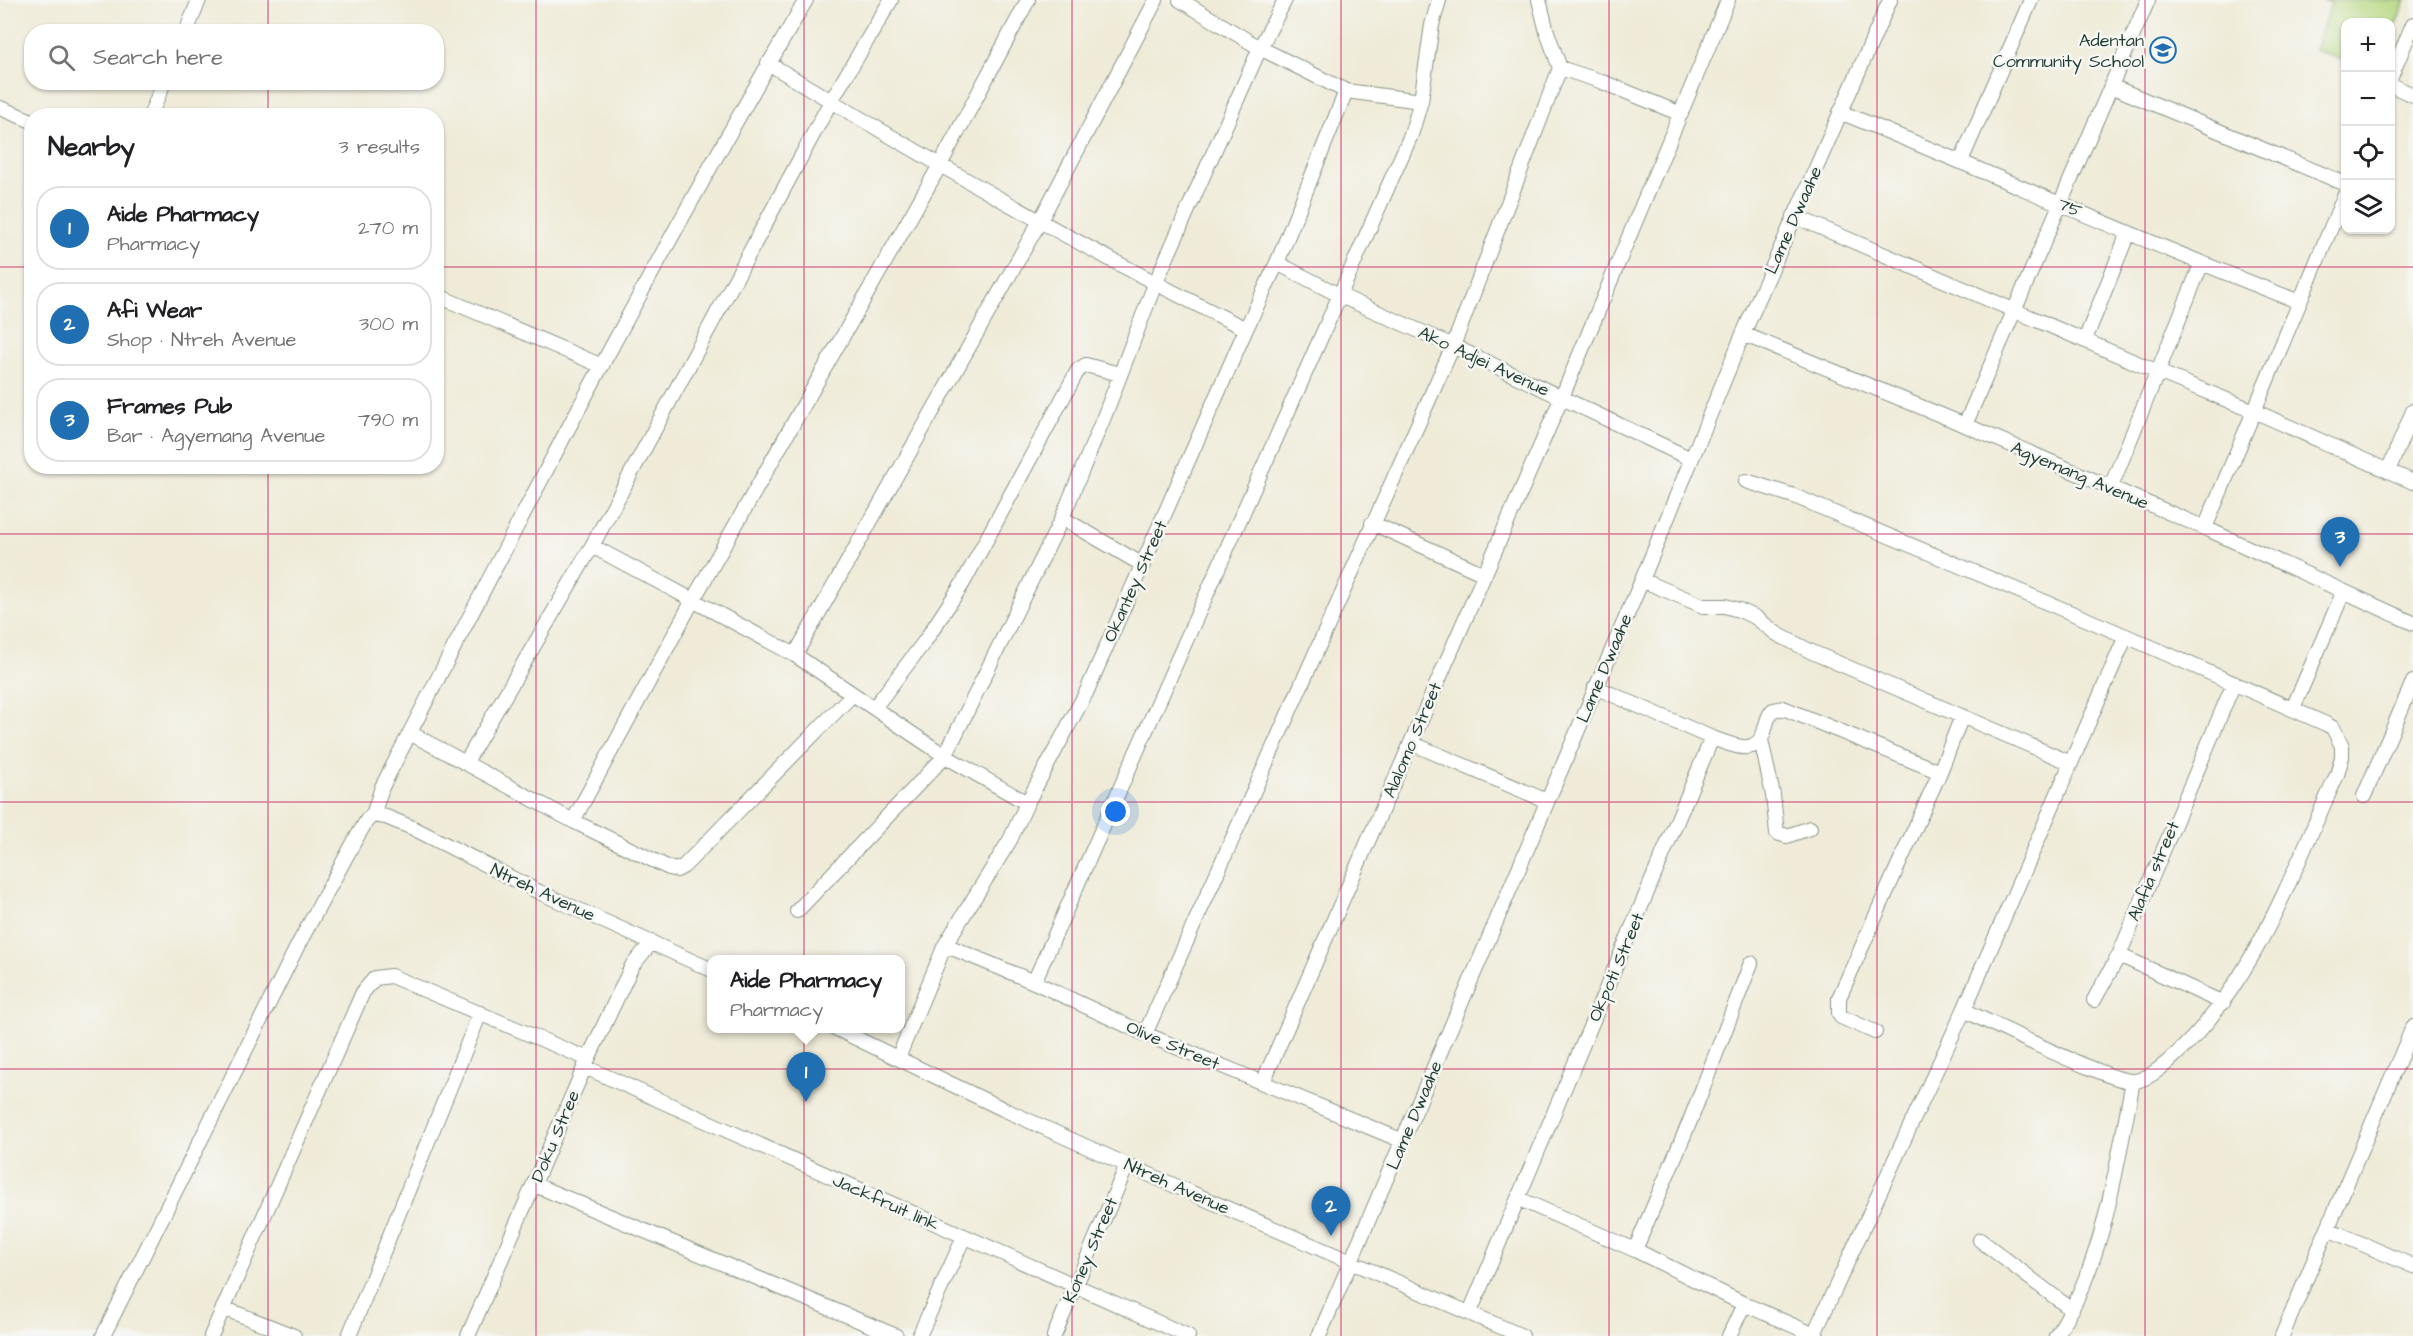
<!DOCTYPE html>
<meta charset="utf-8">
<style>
:root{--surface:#fff;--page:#f2f2f2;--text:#202124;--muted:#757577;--line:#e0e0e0;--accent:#1f6fb2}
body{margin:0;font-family:"Architects Daughter",sans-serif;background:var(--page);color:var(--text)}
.controls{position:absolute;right:18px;top:18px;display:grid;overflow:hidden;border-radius:12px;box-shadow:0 2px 4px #0004}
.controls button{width:54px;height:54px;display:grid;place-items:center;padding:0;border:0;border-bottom:2px solid var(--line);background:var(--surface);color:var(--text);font:30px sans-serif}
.you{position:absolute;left:1116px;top:812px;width:21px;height:21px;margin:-15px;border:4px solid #fff;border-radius:50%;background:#1a73e8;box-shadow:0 0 0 9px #1a73e833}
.badge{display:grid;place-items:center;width:39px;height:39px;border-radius:50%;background:var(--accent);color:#fff;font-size:20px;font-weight:700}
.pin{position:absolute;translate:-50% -50px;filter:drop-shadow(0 2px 3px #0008)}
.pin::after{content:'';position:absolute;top:32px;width:21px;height:18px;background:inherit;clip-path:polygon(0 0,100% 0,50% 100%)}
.popup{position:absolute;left:707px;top:955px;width:198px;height:78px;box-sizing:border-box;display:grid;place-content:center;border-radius:12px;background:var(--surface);filter:drop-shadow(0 2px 4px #0005);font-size:20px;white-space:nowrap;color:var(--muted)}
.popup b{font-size:22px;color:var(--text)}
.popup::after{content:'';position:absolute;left:50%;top:100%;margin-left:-12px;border:12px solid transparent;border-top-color:var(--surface)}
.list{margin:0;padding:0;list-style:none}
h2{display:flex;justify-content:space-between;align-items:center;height:78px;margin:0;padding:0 24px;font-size:26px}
h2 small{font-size:20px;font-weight:400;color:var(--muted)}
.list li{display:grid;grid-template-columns:39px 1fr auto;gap:18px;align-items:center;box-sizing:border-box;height:84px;margin:0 12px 12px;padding:0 12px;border:2px solid var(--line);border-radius:24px}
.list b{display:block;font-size:22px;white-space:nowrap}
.list p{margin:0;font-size:20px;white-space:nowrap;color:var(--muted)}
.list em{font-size:20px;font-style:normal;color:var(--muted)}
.icon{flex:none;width:33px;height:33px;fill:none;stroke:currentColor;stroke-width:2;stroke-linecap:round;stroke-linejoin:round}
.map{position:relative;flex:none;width:2413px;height:1336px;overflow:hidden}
.search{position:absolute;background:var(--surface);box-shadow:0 2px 4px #0004;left:24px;top:24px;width:420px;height:66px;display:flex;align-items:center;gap:15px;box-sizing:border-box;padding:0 21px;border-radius:24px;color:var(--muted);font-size:22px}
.panel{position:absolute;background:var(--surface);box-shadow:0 2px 4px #0004;left:24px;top:108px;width:420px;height:366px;border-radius:24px}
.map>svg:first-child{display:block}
.green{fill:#b6d77f;stroke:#6a8a5a;stroke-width:1.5}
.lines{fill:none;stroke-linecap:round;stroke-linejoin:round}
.minor-casing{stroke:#879486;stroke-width:16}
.minor{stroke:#fff;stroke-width:14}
.grid{fill:none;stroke:#c2185b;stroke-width:1.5;stroke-opacity:0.55}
.labels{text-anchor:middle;stroke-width:5;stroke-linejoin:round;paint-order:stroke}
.poi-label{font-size:18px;fill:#1f3d34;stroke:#f6f6f2;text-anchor:end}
.street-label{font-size:18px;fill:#1f3d34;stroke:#f6f6f2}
</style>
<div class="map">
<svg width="2413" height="1336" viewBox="0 0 2413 1336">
<rect width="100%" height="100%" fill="#f6f6f2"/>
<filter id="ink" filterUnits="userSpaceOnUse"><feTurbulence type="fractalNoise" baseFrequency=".0167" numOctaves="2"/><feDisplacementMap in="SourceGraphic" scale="12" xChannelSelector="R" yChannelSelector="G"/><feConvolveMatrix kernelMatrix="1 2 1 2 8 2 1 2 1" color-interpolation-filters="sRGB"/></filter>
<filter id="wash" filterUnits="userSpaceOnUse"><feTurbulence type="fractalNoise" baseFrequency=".008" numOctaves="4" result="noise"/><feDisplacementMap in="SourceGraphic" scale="24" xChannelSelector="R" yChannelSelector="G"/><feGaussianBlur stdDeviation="1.35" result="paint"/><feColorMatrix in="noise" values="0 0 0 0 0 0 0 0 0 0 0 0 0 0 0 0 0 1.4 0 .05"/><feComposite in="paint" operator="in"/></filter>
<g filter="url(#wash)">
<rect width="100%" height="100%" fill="#efebd8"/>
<!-- green -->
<path class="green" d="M2323 0H2406L2391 36 2390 22H2346L2345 61 2315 50 2331 3Z"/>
</g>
<g filter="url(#ink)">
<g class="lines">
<!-- minor casing -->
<g class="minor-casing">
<path id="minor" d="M1180 0 1260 48 1346 91 1421 101
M1539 0 1547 32 1560 68 1600 81 1681 114
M186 32 199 0
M768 63C924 158 1082 248 1246 329
M2390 79 2413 24
M2390 85 2413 95
M2111 86 2346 184
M0 108 32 121
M1840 112C1994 174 2145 243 2300 302
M150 116 164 82
M1961 161 2031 0
M1794 216 2158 372 2254 411 2413 482
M1277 263 1341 296 1453 346 1691 459
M436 295 602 366
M1743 334 1965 425 2205 528 2413 623
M2085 340 2128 233
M1965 425 2148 0
M2388 471 2413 411
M1746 481 1794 496 2126 636 2326 724 2333 728 2342 746V757L2337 775C2291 874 2254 986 2171 1059 2161 1068 2145 1082 2131 1081 2117 1080 2102 1072 2088 1067 2046 1050 2005 1030 1964 1010
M2110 489 2201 265
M1062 518 1143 565
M1372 523 1484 574
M2205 528 2346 192
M592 546 795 655 945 756 1027 803
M1642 580 1703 606H1725L1739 610 1755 617 1777 634 1812 652 2071 763
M795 655 1040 221 1156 0
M874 708 925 641 963 583 1078 370 1086 365 1119 374
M2293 708 2343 593
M410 733 573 821 669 868 677 870 684 866 852 695
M1712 738C1731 744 1755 758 1764 732 1767 723 1767 716 1773 710L1783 708 1940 772
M1761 740 1773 795 1777 833 1787 836 1810 828
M1411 743 1547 801
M466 762 592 546 831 101 891 0
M2364 796 2413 682
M373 815 386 817 413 828 539 892 712 970
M573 821 693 600 940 165 1028 0
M797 911 945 756 1062 518 1104 417 1155 284 1260 48 1285 0
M945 945 1034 982 1145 1034 1403 1141
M1034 982 1411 135 1421 101 1432 25 1439 0
M2094 1000 2119 955
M2223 1003 2119 955 2234 683
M835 1028 1003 1109 1127 1165 1522 1336
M1875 1032 1841 1017 1839 1013V998L1940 772 1962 716
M1145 1034 1453 346 1560 68
M898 1058 945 945 1010 840 1027 803 1086 693 1246 329 1277 263 1346 91
M585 1067 1188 1336
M1263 1082 1562 397 1728 0
M535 1185 896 1336
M1519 1199 1635 1250 1744 1304 1817 1336
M2328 1229 2413 1266
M1980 1240 2072 1310
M1635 1250 1690 1121 1751 963
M223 1308 294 1336
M1470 1312 1712 738 1595 687
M1814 1334 1964 1010 2126 636
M103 1336 298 945 354 842 367 820 373 815 382 787C518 522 655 257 806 0
M211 1336 363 992 375 978 391 976 588 1059
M349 1336 480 1013
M468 1336 588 1059 632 966 652 942
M919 1336 964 1237
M1054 1336 1127 1165
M1319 1336 1642 580 1743 334 1890 0
M1729 1336 1744 1304
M2056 1336C2105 1262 2116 1167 2133 1081
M2282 1336 2413 1027"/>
</g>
<!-- minor -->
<use href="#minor" class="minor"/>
</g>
</g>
<!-- grid -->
<path class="grid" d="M268 0V32M536 0V1336M804 0V1336M1072 0V1336M1341 0V1336M1609 0V1336M1877 0V1336M2145 0V1336M268 82V116M0 267H32M436 267H2413M268 466V1336M0 534H2413M0 802H2413M0 1069H2413"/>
<!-- icons -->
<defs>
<g id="school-ring" transform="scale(1.35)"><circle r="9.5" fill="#f6f6f2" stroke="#1f6fb2" stroke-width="1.5"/><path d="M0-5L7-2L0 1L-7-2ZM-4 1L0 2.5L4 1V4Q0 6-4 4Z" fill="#1f6fb2"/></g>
</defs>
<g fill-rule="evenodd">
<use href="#school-ring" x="2163" y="50"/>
</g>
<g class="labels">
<!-- poi labels -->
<g class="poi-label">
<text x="2144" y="46">Adentan<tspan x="2144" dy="21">Community School</tspan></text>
</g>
<!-- street labels -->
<g class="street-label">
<text transform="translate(2070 207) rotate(24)" y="6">75</text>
<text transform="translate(1793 220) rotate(-66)" y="6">Lame Dwaahe</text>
<text transform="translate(1484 361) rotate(25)" y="6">Ako Adjei Avenue</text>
<text transform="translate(2080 475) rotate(23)" y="6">Agyemang Avenue</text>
<text transform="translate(1135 581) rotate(-66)" y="6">Okantey Street</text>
<text transform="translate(1604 668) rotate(-67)" y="6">Lame Dwaahe</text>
<text transform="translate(1412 740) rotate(-67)" y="6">Alalomo Street</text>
<text transform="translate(2153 871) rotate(-67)" y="6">Alafia street</text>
<text transform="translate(543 892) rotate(25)" y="6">Ntreh Avenue</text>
<text transform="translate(1616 967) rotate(-67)" y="6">Okpoti Street</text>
<text transform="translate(1173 1045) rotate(23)" y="6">Olive Street</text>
<text transform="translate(1414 1115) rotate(-67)" y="6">Lame Dwaahe</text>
<text transform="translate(555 1136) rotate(-67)" y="6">Doku Stree</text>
<text transform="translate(1177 1186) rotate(24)" y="6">Ntreh Avenue</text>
<text transform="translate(886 1202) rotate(24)" y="6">Jackfruit link</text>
<text transform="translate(1090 1250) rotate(-67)" y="6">Koney Street</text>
</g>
</g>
</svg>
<div class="controls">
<button>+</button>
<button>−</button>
<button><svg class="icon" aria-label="locate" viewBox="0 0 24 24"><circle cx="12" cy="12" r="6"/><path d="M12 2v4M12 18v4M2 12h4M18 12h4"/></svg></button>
<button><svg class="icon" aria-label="layers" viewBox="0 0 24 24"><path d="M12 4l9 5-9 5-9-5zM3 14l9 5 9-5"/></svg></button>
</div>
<div class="you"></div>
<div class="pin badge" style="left:806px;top:1102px">1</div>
<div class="popup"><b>Aide Pharmacy</b>Pharmacy</div>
<div class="pin badge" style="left:1331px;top:1236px">2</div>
<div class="pin badge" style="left:2340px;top:567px">3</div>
<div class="search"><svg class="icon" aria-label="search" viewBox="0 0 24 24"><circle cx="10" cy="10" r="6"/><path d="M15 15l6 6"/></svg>Search here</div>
<section class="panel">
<h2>Nearby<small>3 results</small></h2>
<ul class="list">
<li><span class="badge">1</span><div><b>Aide Pharmacy</b><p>Pharmacy</p></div><em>270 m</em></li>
<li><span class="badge">2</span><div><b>Afi Wear</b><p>Shop · Ntreh Avenue</p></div><em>300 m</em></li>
<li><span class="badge">3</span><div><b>Frames Pub</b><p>Bar · Agyemang Avenue</p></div><em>790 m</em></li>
</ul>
</section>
</div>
